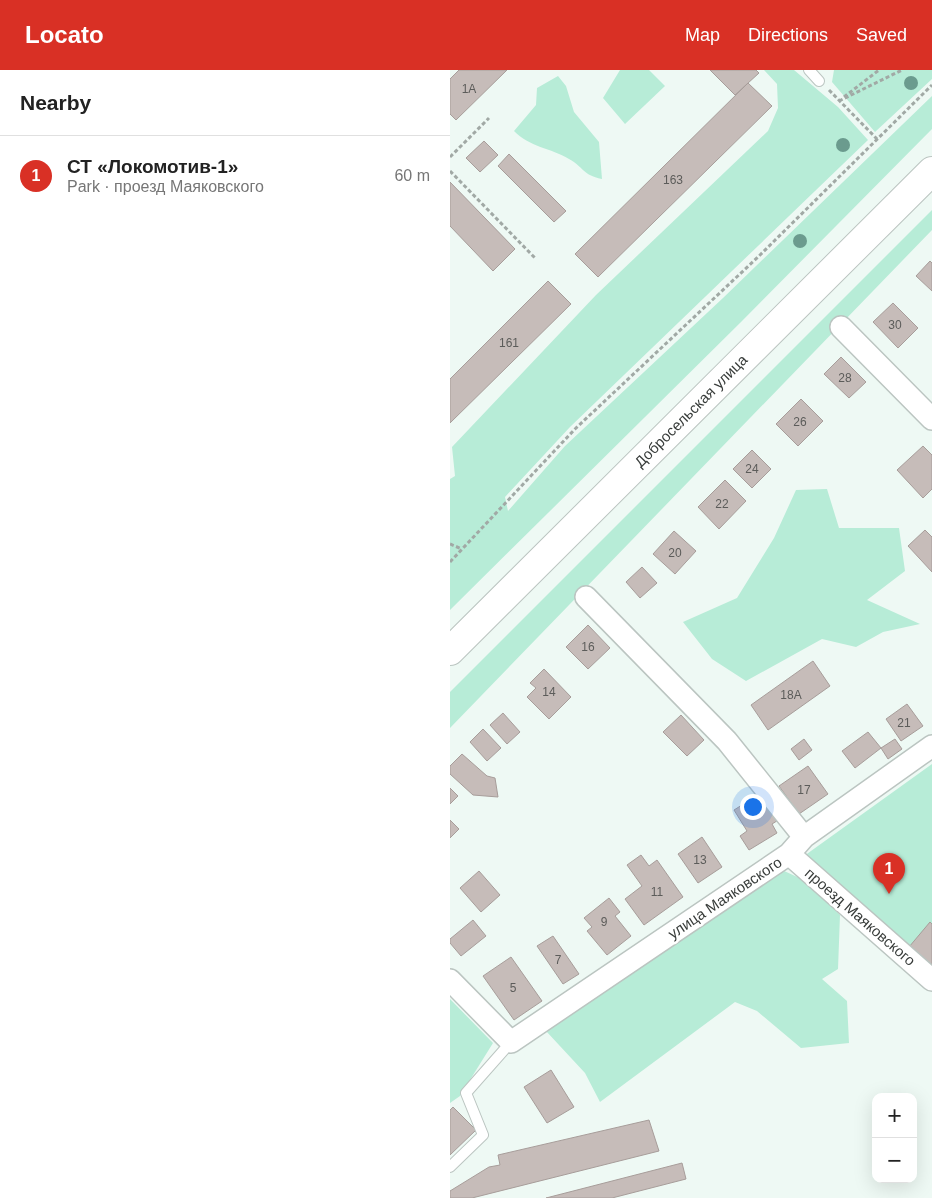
<!DOCTYPE html>
<meta charset="utf-8">
<style>
:root{--surface:#fff;--page:#f6f6f6;--text:#222;--muted:#767676;--line:#e0e0e0;--accent:#d93025}
body{margin:0;font-family:Arial,sans-serif;background:var(--page);color:var(--text)}
.controls{position:absolute;right:15px;bottom:15px;display:grid;overflow:hidden;border-radius:10px;box-shadow:0 5px 20px #0002}
.controls button{width:45px;height:45px;display:grid;place-items:center;padding:0;border:0;border-bottom:1px solid var(--line);background:var(--surface);color:var(--text);font:25px sans-serif}
.you{position:absolute;left:302px;top:736px;width:18px;height:18px;margin:-12px;border:4px solid #fff;border-radius:50%;background:#1a73e8;box-shadow:0 0 0 8px #1a73e833}
.badge{display:grid;place-items:center;width:32px;height:32px;border-radius:50%;background:var(--accent);color:#fff;font-size:16px;font-weight:700}
.pin{position:absolute;translate:-50% -41px;filter:drop-shadow(0 1px 2px #0008)}
.pin::after{content:'';position:absolute;top:26px;width:18px;height:15px;background:inherit;clip-path:polygon(0 0,100% 0,50% 100%)}
.list{margin:0;padding:0;list-style:none}
h2{display:flex;justify-content:space-between;align-items:center;height:65px;margin:0;padding:0 20px;font-size:21px}
h2 small{font-size:16px;font-weight:400;color:var(--muted)}
.list li{display:grid;grid-template-columns:32px 1fr auto;gap:15px;align-items:center;box-sizing:border-box;height:80px;padding:0 20px;border-top:1px solid var(--line)}
.list b{display:block;font-size:19px;white-space:nowrap}
.list p{margin:0;font-size:16px;white-space:nowrap;color:var(--muted)}
.list em{font-size:16px;font-style:normal;color:var(--muted)}
.map{position:relative;flex:none;width:482px;height:1128px;overflow:hidden}
header{display:flex;align-items:center;gap:30px;box-sizing:border-box;height:70px;padding:0 25px;background:var(--accent);color:#fff}
header strong{font-size:24px}
nav{display:flex;gap:28px;margin-inline-start:auto;font-size:18px}
main{display:flex}
aside{flex:1;background:var(--surface)}
.map>svg:first-child{display:block}
.green{fill:#b7ecd7}
.building{fill:#c6bcb9;stroke:#a79d9a}
.lines{fill:none;stroke-linecap:round;stroke-linejoin:round}
.service-casing{stroke:#bbc5c1;stroke-width:12}
.minor-casing{stroke:#bbc5c1;stroke-width:24}
.primary-casing{stroke:#bbc5c1;stroke-width:30}
.path{stroke:#a1a9a5;stroke-width:3;stroke-dasharray:4 2.5;stroke-linecap:butt}
.service{stroke:#fff;stroke-width:10}
.minor{stroke:#fff;stroke-width:21}
.primary{stroke:#fff;stroke-width:28}
.tree{fill:#6b9b8e}
.labels{text-anchor:middle;stroke-width:5;stroke-linejoin:round;paint-order:stroke}
.number-label{font-size:12px;fill:#5c5c5a}
.street-label{font-size:15px;fill:#383c3a;stroke:#fff}
</style>
<header>
<strong>Locato</strong>
<nav><a>Map</a><a>Directions</a><a>Saved</a></nav>
</header>
<main>
<aside>
<h2>Nearby<small></small></h2>
<ul class="list">
<li><span class="badge">1</span><div><b>СТ «Локомотив-1»</b><p>Park · проезд Маяковского</p></div><em>60 m</em></li>
</ul>
</aside>
<div class="map">
<svg width="482" height="1128" viewBox="0 0 482 1128">
<rect width="100%" height="100%" fill="#eef9f4"/>
<!-- green -->
<path class="green" d="M170 0H199L215 16 175 54 153 28Z
M314 0H344L388 37 418 70 120 357 55 427 58 441 115 376 273 228 482 26V59L291 252 0 540V409L5 406 2 377 146 225 318 61 328 38 327 14Z
M384 0H482V9L425 62 382 12Z
M108 6 116 16 124 42 149 72 152 109C132 105 134 97 119 89 101 78 79 77 64 61L86 35 87 18Z
M482 140V160L0 658V622Z
M377 419 389 458H449L455 501 417 530 470 554 433 562 406 577 372 569 296 611 262 589 233 552 287 528 324 468 346 420Z
M482 694V900L354 786Z
M332 800 356 811 390 845 388 899 372 909 397 931 399 973 351 978 307 941 285 932 150 1032 135 1003 96 961Z
M0 929 43 973 10 1026 0 1033Z"/>
<!-- building -->
<path class="building" d="M9 0H57L6 50 0 44V9Z
M260 0H306L309 3 285 25Z
M298 13 322 36 148 207 125 184Z
M34 71 48 85 30 102 16 88Z
M59 84 116 141 104 152 48 96Z
M0 112 65 179 43 201 0 156Z
M480 191 482 193V221L466 206Z
M98 211 121 234 0 353V309Z
M443 233 468 258 448 278 423 252Z
M391 287 416 312 399 328 374 304Z
M351 329 373 351 348 376 326 354Z
M473 376 482 385V419L473 428 447 400Z
M302 380 321 399 302 418 283 399Z
M275 410 296 431 269 459 248 437Z
M475 460 482 467V502L458 476Z
M224 461 246 481 225 504 203 484Z
M192 497 207 513 190 528 176 512Z
M138 555 160 578 138 599 116 577Z
M363 591 380 616 318 660 301 635Z
M94 599 121 627 99 649 77 627 86 618 80 613Z
M457 634 473 656 451 671 436 649Z
M53 643 70 662 57 674 40 655Z
M231 645 254 670 237 686 213 662Z
M33 659 51 678 37 691 20 672Z
M418 662 431 678 405 698 392 681Z
M354 669 362 680 349 690 341 679Z
M445 669 452 679 438 689 431 678Z
M12 684 37 706 45 708 48 727 23 725 0 704V696Z
M358 696 378 724 349 744 329 716Z
M0 718 8 726 0 734Z
M308 725 314 735 319 732 330 749 322 754 327 763 299 780 290 766 297 761 284 740Z
M0 750 9 759 0 768Z
M252 767 272 797 248 813 228 784Z
M191 785 199 796 207 790 233 827 194 855 175 829 192 816 177 795Z
M29 801 50 825 31 842 10 818Z
M159 828 170 842 165 846 181 866 157 885 137 861 142 857 134 848Z
M23 850 36 866 11 886 0 873V869Z
M480 852 482 854V895L459 877Z
M103 866 129 904 113 914 87 876Z
M61 887 92 931 64 950 33 906Z
M101 1000 124 1037 97 1053 74 1017Z
M3 1037 26 1060 0 1085V1040Z
M199 1050 209 1081 22 1128H0V1121L39 1097 50 1095 48 1085Z
M232 1093 236 1109 162 1128H96Z"/>
<g class="lines">
<!-- service casing -->
<g class="service-casing">
<path id="service" d="M359 0 369 11
M0 1097 33 1065 16 1023 61 972"/>
</g>
<!-- minor casing -->
<g class="minor-casing">
<path id="minor" d="M391 257 482 349
M136 527 277 671 354 767
M339 784 482 910
M0 910 61 972 339 784 354 767 482 676"/>
</g>
<!-- primary casing -->
<g class="primary-casing">
<path id="primary" d="M0 581 482 101"/>
</g>
<!-- path -->
<path class="path" d="M379 20 427 69
M394 27 429 0
M389 31 452 0
M0 87 39 48
M0 101 86 189
M0 474 12 479
M0 492 125 359 308 187 482 15"/>
<!-- service -->
<use href="#service" class="service"/>
<!-- minor -->
<use href="#minor" class="minor"/>
<!-- primary -->
<use href="#primary" class="primary"/>
</g>
<!-- trees -->
<g class="tree">
<circle cx="461" cy="13" r="7"/>
<circle cx="393" cy="75" r="7"/>
<circle cx="350" cy="171" r="7"/>
</g>
<g class="labels">
<!-- number labels -->
<g class="number-label">
<text x="19" y="23">1А</text>
<text x="223" y="114">163</text>
<text x="445" y="259">30</text>
<text x="59" y="277">161</text>
<text x="395" y="312">28</text>
<text x="350" y="356">26</text>
<text x="302" y="403">24</text>
<text x="272" y="438">22</text>
<text x="225" y="487">20</text>
<text x="138" y="581">16</text>
<text x="99" y="626">14</text>
<text x="341" y="629">18А</text>
<text x="454" y="657">21</text>
<text x="354" y="724">17</text>
<text x="250" y="794">13</text>
<text x="207" y="826">11</text>
<text x="154" y="856">9</text>
<text x="108" y="894">7</text>
<text x="63" y="922">5</text>
</g>
<!-- street labels -->
<g class="street-label">
<text transform="translate(241 341) rotate(-45)" y="5">Добросельская улица</text>
<text transform="translate(275 828) rotate(-34)" y="5">улица Маяковского</text>
<text transform="translate(410 847) rotate(41)" y="5">проезд Маяковского</text>
</g>
</g>
</svg>
<div class="controls">
<button>+</button>
<button>−</button>
</div>
<div class="you"></div>
<div class="pin badge" style="left:439px;top:824px">1</div>
</div>
</main>
